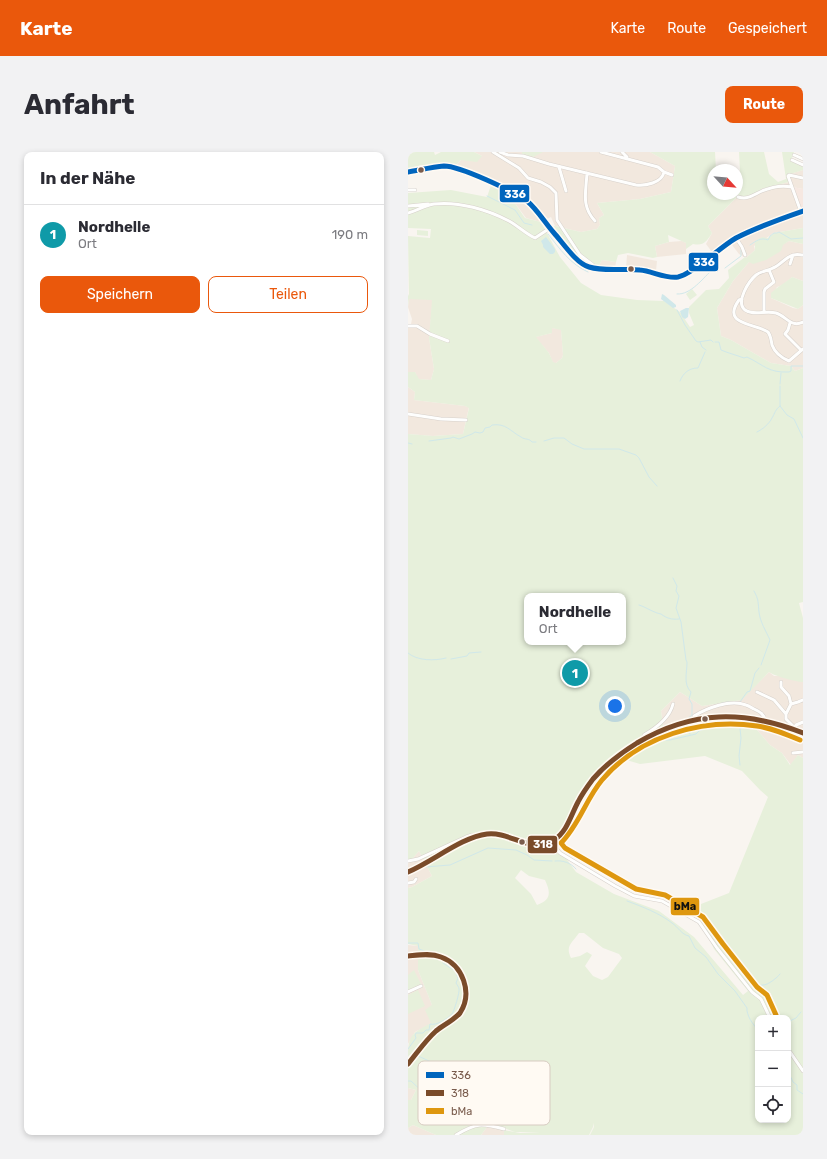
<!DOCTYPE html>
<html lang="de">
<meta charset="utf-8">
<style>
:root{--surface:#fff;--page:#f2f2f3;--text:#2b2b33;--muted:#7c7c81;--line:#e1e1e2;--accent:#ea580c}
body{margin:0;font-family:Rubik,sans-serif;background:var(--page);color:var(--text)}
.controls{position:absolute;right:12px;bottom:12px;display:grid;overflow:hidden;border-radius:8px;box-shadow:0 2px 6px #0003}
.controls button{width:36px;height:36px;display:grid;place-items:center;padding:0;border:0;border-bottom:1px solid var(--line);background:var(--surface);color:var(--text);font:20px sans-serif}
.compass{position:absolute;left:299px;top:12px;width:36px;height:36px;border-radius:50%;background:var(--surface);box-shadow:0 2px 6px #0003;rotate:116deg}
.you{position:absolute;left:207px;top:554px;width:14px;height:14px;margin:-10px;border:3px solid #fff;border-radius:50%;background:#1a73e8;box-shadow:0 0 0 6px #1a73e833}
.badge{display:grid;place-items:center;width:26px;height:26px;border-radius:50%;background:var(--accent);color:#fff;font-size:13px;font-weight:700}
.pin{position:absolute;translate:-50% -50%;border:2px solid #fff;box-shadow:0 1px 4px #0006}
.popup{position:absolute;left:116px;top:441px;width:102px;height:52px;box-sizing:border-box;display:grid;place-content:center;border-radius:8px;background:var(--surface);filter:drop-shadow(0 1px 3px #0005);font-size:13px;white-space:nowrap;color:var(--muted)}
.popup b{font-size:15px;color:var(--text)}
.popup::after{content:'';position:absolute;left:50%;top:100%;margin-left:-8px;border:8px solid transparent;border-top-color:var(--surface)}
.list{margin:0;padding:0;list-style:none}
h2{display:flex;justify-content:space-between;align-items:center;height:52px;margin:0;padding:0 16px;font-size:17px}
h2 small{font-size:13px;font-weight:400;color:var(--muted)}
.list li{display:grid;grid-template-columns:26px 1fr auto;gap:12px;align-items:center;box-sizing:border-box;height:60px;padding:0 16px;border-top:1px solid var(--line)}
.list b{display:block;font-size:15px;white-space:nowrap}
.list p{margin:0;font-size:13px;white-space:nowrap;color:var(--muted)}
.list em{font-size:13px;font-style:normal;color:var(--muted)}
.actions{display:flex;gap:8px;padding:12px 16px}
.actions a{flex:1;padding:9px 0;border:1px solid var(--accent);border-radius:8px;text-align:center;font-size:14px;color:var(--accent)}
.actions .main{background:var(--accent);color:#fff}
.icon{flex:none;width:22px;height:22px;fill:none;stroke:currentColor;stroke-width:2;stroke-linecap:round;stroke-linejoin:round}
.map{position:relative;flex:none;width:395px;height:983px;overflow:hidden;border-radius:8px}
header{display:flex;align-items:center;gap:24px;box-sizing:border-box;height:56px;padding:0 20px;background:var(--accent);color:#fff}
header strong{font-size:19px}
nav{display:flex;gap:22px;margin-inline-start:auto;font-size:14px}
.intro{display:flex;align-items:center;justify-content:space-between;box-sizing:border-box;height:96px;padding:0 24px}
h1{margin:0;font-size:28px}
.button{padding:10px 18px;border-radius:8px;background:var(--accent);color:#fff;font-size:14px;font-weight:700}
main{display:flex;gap:24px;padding:0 24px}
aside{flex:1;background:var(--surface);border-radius:8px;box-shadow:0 2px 6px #0003}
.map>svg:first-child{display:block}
.residential{fill:#f2e8de}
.commercial{fill:#f6e8e1}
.green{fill:#e7f0db;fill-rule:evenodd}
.water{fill:#d0e8ea}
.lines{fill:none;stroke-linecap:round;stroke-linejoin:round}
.stream{stroke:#d0e8ea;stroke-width:1}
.minor-casing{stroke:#d7d1cb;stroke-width:4}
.major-casing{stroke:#dad1cc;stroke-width:5}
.minor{stroke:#fefefd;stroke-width:3}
.major{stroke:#f3eee8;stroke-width:4}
.bus-1-casing{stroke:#fffaf3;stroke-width:8}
.bus-2-casing{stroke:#fffaf3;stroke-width:8}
.bus-3-casing{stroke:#fffaf3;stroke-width:8}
.bus-1{stroke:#0065bd;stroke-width:5}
.bus-2{stroke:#7a4b2a;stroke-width:5}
.bus-3{stroke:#de970f;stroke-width:5}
.bus-dot{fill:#7a5c4d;stroke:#fffaf3;stroke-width:1.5}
.key{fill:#fffaf3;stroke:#d7cbc1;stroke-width:1}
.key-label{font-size:11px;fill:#7a5c4d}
.line-badge{stroke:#fffaf3;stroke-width:1.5}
.badge-label{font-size:11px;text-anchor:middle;font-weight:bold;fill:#fff}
.pale-badge-label{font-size:11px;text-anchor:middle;font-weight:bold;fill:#111}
</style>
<header>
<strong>Karte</strong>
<nav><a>Karte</a><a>Route</a><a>Gespeichert</a></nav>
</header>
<div class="intro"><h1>Anfahrt</h1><a class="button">Route</a></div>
<main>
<aside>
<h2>In der Nähe<small></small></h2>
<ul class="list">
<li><span class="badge" style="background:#0f9aa8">1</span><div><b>Nordhelle</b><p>Ort</p></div><em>190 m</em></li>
</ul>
<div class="actions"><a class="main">Speichern</a><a>Teilen</a></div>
</aside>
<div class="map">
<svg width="395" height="983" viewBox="0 0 395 983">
<rect width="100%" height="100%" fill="#f9f5f0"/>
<!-- residential -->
<path class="residential" d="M66 0H242L267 14 263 40 232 47 189 51 196 63 191 66 192 73 189 77 173 80 147 74 143 65 133 70 118 66 106 50 109 42 81 28 52 15 47 14 53 8 74 4Z
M395 18V37L384 35 395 58V76L366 81 346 94 347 98 338 106 331 102 321 89 304 100 298 92 304 81 300 74 330 44 348 41 353 37 381 30 378 23Z
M274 89 278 91V102L249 105 247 94 261 90Z
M381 89 395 92V129L384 125 375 133 369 135 363 146 385 156 390 157 395 153V216L387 219 383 214 363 211 323 188 313 184 309 156 325 129 341 110Z
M219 103 249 109 248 119 231 115 218 116Z
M194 108 208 110 207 116 190 115Z
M1 147H25L21 186 26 217 23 228 10 227 7 220H0V175L3 172 4 167 0 155Z
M144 176 153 177 155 203 154 206 148 211H145L141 201 127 185 144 181Z
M0 235 7 240 6 248 57 254 61 255 55 282 25 284 0 282Z
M361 520 366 524H374L395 530V606L390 603 383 613 374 601 362 593 350 579 336 567 287 576 257 586 253 559 272 540 294 554 333 548Z
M11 699 24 724 4 735 0 736V708L4 707Z
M0 793 10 794V818L24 853V871L7 880 0 892Z
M0 936 8 938 3 948H0Z
M5 973 28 983H0V976Z
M79 974 96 978V983H73L79 975Z"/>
<!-- commercial -->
<path class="commercial" d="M384 35 395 37V58L392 59Z"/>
<!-- green -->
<path class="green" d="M0 0H26L27 3 33 0H66L74 4 69 10 53 8 47 14C32 13 14 11 0 17Z
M114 0H140H135L125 5 114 3Z
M242 0H307L308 18H305V42H329V38L333 39 331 0H356L361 22 370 30 378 27 374 0H386L383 9 395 14V18L379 23 381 30 353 37 348 41 339 44H330L300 74 304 81C298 90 296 94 285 92L278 97V91L260 83 261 90 247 94 249 105 245 106 220 101 210 103 208 110 194 108 190 115 187 116 171 109 142 76 147 74 173 80 189 77 192 73 191 66 196 63 189 51 232 47 263 40 267 14Z
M84 30 110 42 106 50 117 66 133 70 152 105 173 131 193 143 229 148 256 149 272 160 282 175 286 173 281 161V155L298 138 311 137 321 126 320 118 337 105 338 106 347 98V89L354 85 360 86 366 81 395 76V92L381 89 375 93 373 99 358 108 345 112 341 110 325 129 309 156 313 184 323 188 363 211 383 214 387 219 395 216V450L391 451 395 466V530C389 530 366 524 361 520L334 548 294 554 272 540 253 559 257 586 287 576 297 568 336 567 350 579 362 593 374 601 382 613 390 603 395 606V983H182L186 975V971L185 975 181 983H96V978L112 981 132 980H107L96 976 79 973 81 967 79 962V975L73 983H28L5 973 0 976V948H3L8 938 0 936V914L8 904 4 901 0 905C0 883 4 881 23 871L17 858 24 853 10 818V794L0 792V736L4 735 24 724 11 699 4 707 0 708V282L25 284 55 282 61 256 57 254 6 248 7 240 0 235V220H7L11 227 23 228 26 217 21 186 24 148 1 147 0 153V142L1 144 0 84 22 86 23 77 0 76V41L43 38 79 45ZM144 176 153 178 155 203 154 206 148 211 145 210 141 201 128 185 144 181ZM119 444H215V490H119ZM297 604 334 619 352 638 360 645 321 741 293 752 291 766 306 797 340 839 335 843 286 785 251 759 206 742 168 720 147 691 177 643 215 607 232 612ZM113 718 121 724 137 728C143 741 143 748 129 753L123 742 107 726ZM171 781H176L195 796 211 802 214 806 200 825 194 828 185 824 177 814 184 803 179 800 172 804 163 806C157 794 164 791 171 781ZM350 866H380V968H350Z
M9 78 20 79V84L9 83Z
M384 125 395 129V153L390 157 363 146V141C369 135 377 131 384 125Z
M284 137 289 143 282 148 278 142Z
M6 818 13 832 0 839V823Z
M10 838 17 854 0 862V843Z"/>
<!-- water -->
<path class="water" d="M138 85 147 97V100L145 102H142L135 95V93L133 89Z
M254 142 256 143 268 153V155L265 156 253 147Z
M278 156H281L280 165 277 167 274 165 272 159Z"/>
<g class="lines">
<!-- stream -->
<path class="stream" d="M79 44 107 58 116 71 124 73
M140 82C152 97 162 112 180 120
M342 93C348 89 353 85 360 88L362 84 366 81H369L371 80 383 87 395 86
M307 114 310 113
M317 116 333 104V98
M269 142C283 143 295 126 305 117
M269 158 277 173 288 189 290 190 303 188 305 190
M292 190 294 195 298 198
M307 190H311L313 198C320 201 328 203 336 206L339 205C356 213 360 221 381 220L383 219V214H395
M272 229C275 221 281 216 290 216L297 200
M372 232 373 221
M372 234V254L379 263 386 267 395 286
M349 280C355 277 361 272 364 266 367 261 367 258 372 254
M21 289C29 288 35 287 43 286L45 285 51 287 64 282 67 280 72 281 75 280 77 276 82 275 84 273C98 271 102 279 113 285 117 288 121 286 124 290H128
M136 289 146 286H156L164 292 176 297H211L228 303 231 306 241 325 249 334
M0 291 4 292
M265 426 269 434 268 439 271 444 268 456 273 470 278 508 279 510C279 521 275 532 283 540L281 547 284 552V563L278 568
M346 439C351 448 350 451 351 460 352 470 358 479 362 488L353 513
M231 453C238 455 246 461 253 462 258 466 264 468 271 467
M0 501C9 509 27 509 38 506
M43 507 59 504 61 501 73 500
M332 550 339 540 342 539 347 521 351 516
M314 551 321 550
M331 567 333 586 331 604 332 613
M279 572 282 582
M213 605 224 599 240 594 244 591 255 588H262L288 582 291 579 320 567 338 569
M147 709C155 708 163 711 168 717
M0 723 17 715 42 713 80 696 108 698 119 703 126 708 144 709
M219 749C235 755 251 761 264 771 270 775 274 783 281 784L287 796 298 805 310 822 327 839 339 856C338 862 345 874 350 877
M0 791H10L11 797 19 800H26
M342 836C347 832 350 834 355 833 360 833 369 826 372 822
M380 870 388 866 393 860
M0 897 8 886 7 883 8 881H15L18 878H21L22 872C28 874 39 867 44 862 46 860 52 839 51 837 51 835 49 833 48 831L50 826 47 819 35 811
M10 904 59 926H81
M380 919 385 930 389 933V938L395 942
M83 926 102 928 104 927 110 928 115 930 123 931
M0 929H3L30 954 51 959 64 964"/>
<!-- minor casing -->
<g class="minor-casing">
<path id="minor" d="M85 0 111 16 120 26 133 30 142 35 148 41 149 68 172 103 185 113 187 116
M92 0 100 3 115 4 141 12 228 33C237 34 254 31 256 20
M193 0 250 15 256 20 264 23
M214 0 219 5V7
M386 3 395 7
M384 8 395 13
M151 15 158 39
M0 20 37 14 58 19 105 41 120 50 161 99 171 109 180 115 196 117 233 118 262 125H270L279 122 312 96 328 86 361 71 395 59
M179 21C178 40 173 54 187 69
M0 38H7
M330 45C340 48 345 43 354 39 363 35 374 33 384 35
M0 54 20 52
M393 60 380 24 381 23 395 26
M0 61C9 59 17 53 26 52 51 49 80 58 101 69 110 74 118 82 127 86L142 76
M328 86 334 95 337 103
M395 103C392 103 389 102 386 103 378 104 373 113 365 116 360 119 353 119 348 123 341 129 327 150 337 158 345 164 358 158 368 161 378 164 383 176 395 170
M382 112 385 103
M334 147 331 148C313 173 346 171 360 180 363 184 363 188 364 193 367 201 374 206 381 209L395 197
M356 160V140L357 137 366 130 361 118
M382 171 380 178 377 182 393 198
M0 174H9L22 182 40 189
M0 262 33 267 58 268
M373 530V535L381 544 383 552
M349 540 366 548 378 562
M286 568V564C299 556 322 547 338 553 341 554 344 556 346 557 352 560 356 562 357 568
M386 575 378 567V562L383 552 390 550 395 548
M386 577 388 573 395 570
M236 587V583C248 576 262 565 265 552
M385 601 395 600
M144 689 146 694 152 701 207 734 226 744 254 749 291 770 309 796 344 840 353 847 362 866
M0 709 10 707 58 685 64 683 66 686
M0 731 6 730 8 727
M0 840 13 834
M380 897 395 919
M48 983C68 971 73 971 96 977"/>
</g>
<!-- major casing -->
<g class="major-casing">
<path id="major" d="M0 720C25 711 53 686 78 682 102 678 121 703 145 689 157 681 162 666 168 654 173 644 179 635 186 626 196 614 210 604 223 595 275 560 338 555 395 581
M0 804C11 803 23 802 33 805 56 813 65 841 52 860 45 869 36 873 28 879 17 889 9 901 0 912"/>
</g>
<!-- minor -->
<use href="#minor" class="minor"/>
<!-- major -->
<use href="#major" class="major"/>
<!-- bus-1 casing -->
<g class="bus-1-casing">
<path id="bus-1" d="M0 20C12 18 24 15 36 14 52 14 105 39 119 49 128 56 138 72 146 81 155 91 168 111 181 115 197 120 215 116 232 118 244 119 258 127 270 125 285 122 312 95 328 86 349 75 372 67 395 59"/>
</g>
<!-- bus-2 casing -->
<g class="bus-2-casing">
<path id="bus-2" d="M0 720C24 710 54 685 79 682 102 679 124 703 146 688 159 680 163 663 170 650 174 642 179 635 185 627 197 613 213 601 229 591 285 558 336 558 395 581
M0 804C11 803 23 801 33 805 55 813 65 841 52 861 45 869 35 873 28 879 17 889 9 901 0 912"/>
</g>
<!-- bus-3 casing -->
<g class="bus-3-casing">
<path id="bus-3" d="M368 863 359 843 349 835 315 792 295 765 257 743 228 737 157 696 153 691C171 673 178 647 194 628 231 584 294 566 349 574 364 576 378 582 392 588"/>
</g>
<!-- bus-1 -->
<use href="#bus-1" class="bus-1"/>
<!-- bus-2 -->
<use href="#bus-2" class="bus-2"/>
<!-- bus-3 -->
<use href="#bus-3" class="bus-3"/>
</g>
<!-- markers -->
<g class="bus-dot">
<circle cx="13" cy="18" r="3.5"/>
<circle cx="223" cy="117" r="3.5"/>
<circle cx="297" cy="567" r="3.5"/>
<circle cx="114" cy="690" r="3.5"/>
</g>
<!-- legend -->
<rect x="10" y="909" width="132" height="64" rx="6" class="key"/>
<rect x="18" y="920" width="18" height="6" fill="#0065bd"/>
<rect x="18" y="938" width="18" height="6" fill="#7a4b2a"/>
<rect x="18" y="956" width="18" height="6" fill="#de970f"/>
<g class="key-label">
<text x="43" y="927">336</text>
<text x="43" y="945">318</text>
<text x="43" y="963">bMa</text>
</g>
<g class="line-badge">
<rect x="91" y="32" width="31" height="19" rx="4" fill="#0065bd"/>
<rect x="280" y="100" width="31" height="20" rx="4" fill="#0065bd"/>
<rect x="119" y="683" width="31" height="19" rx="4" fill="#7a4b2a"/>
<rect x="262" y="745" width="30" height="19" rx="4" fill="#de970f"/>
</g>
<g class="badge-label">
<text x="107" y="46">336</text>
<text x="296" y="114">336</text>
<text x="135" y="696">318</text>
</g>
<g class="pale-badge-label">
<text x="277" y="758">bMa</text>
</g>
</svg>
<div class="controls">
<button>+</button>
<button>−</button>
<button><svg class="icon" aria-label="locate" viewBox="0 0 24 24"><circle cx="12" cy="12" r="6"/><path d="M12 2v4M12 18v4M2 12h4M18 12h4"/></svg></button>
</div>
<svg class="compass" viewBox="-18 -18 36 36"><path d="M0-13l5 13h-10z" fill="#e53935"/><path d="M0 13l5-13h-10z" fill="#7c7c81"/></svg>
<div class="you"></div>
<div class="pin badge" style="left:167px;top:521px;background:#0f9aa8">1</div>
<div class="popup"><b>Nordhelle</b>Ort</div>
</div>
</main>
